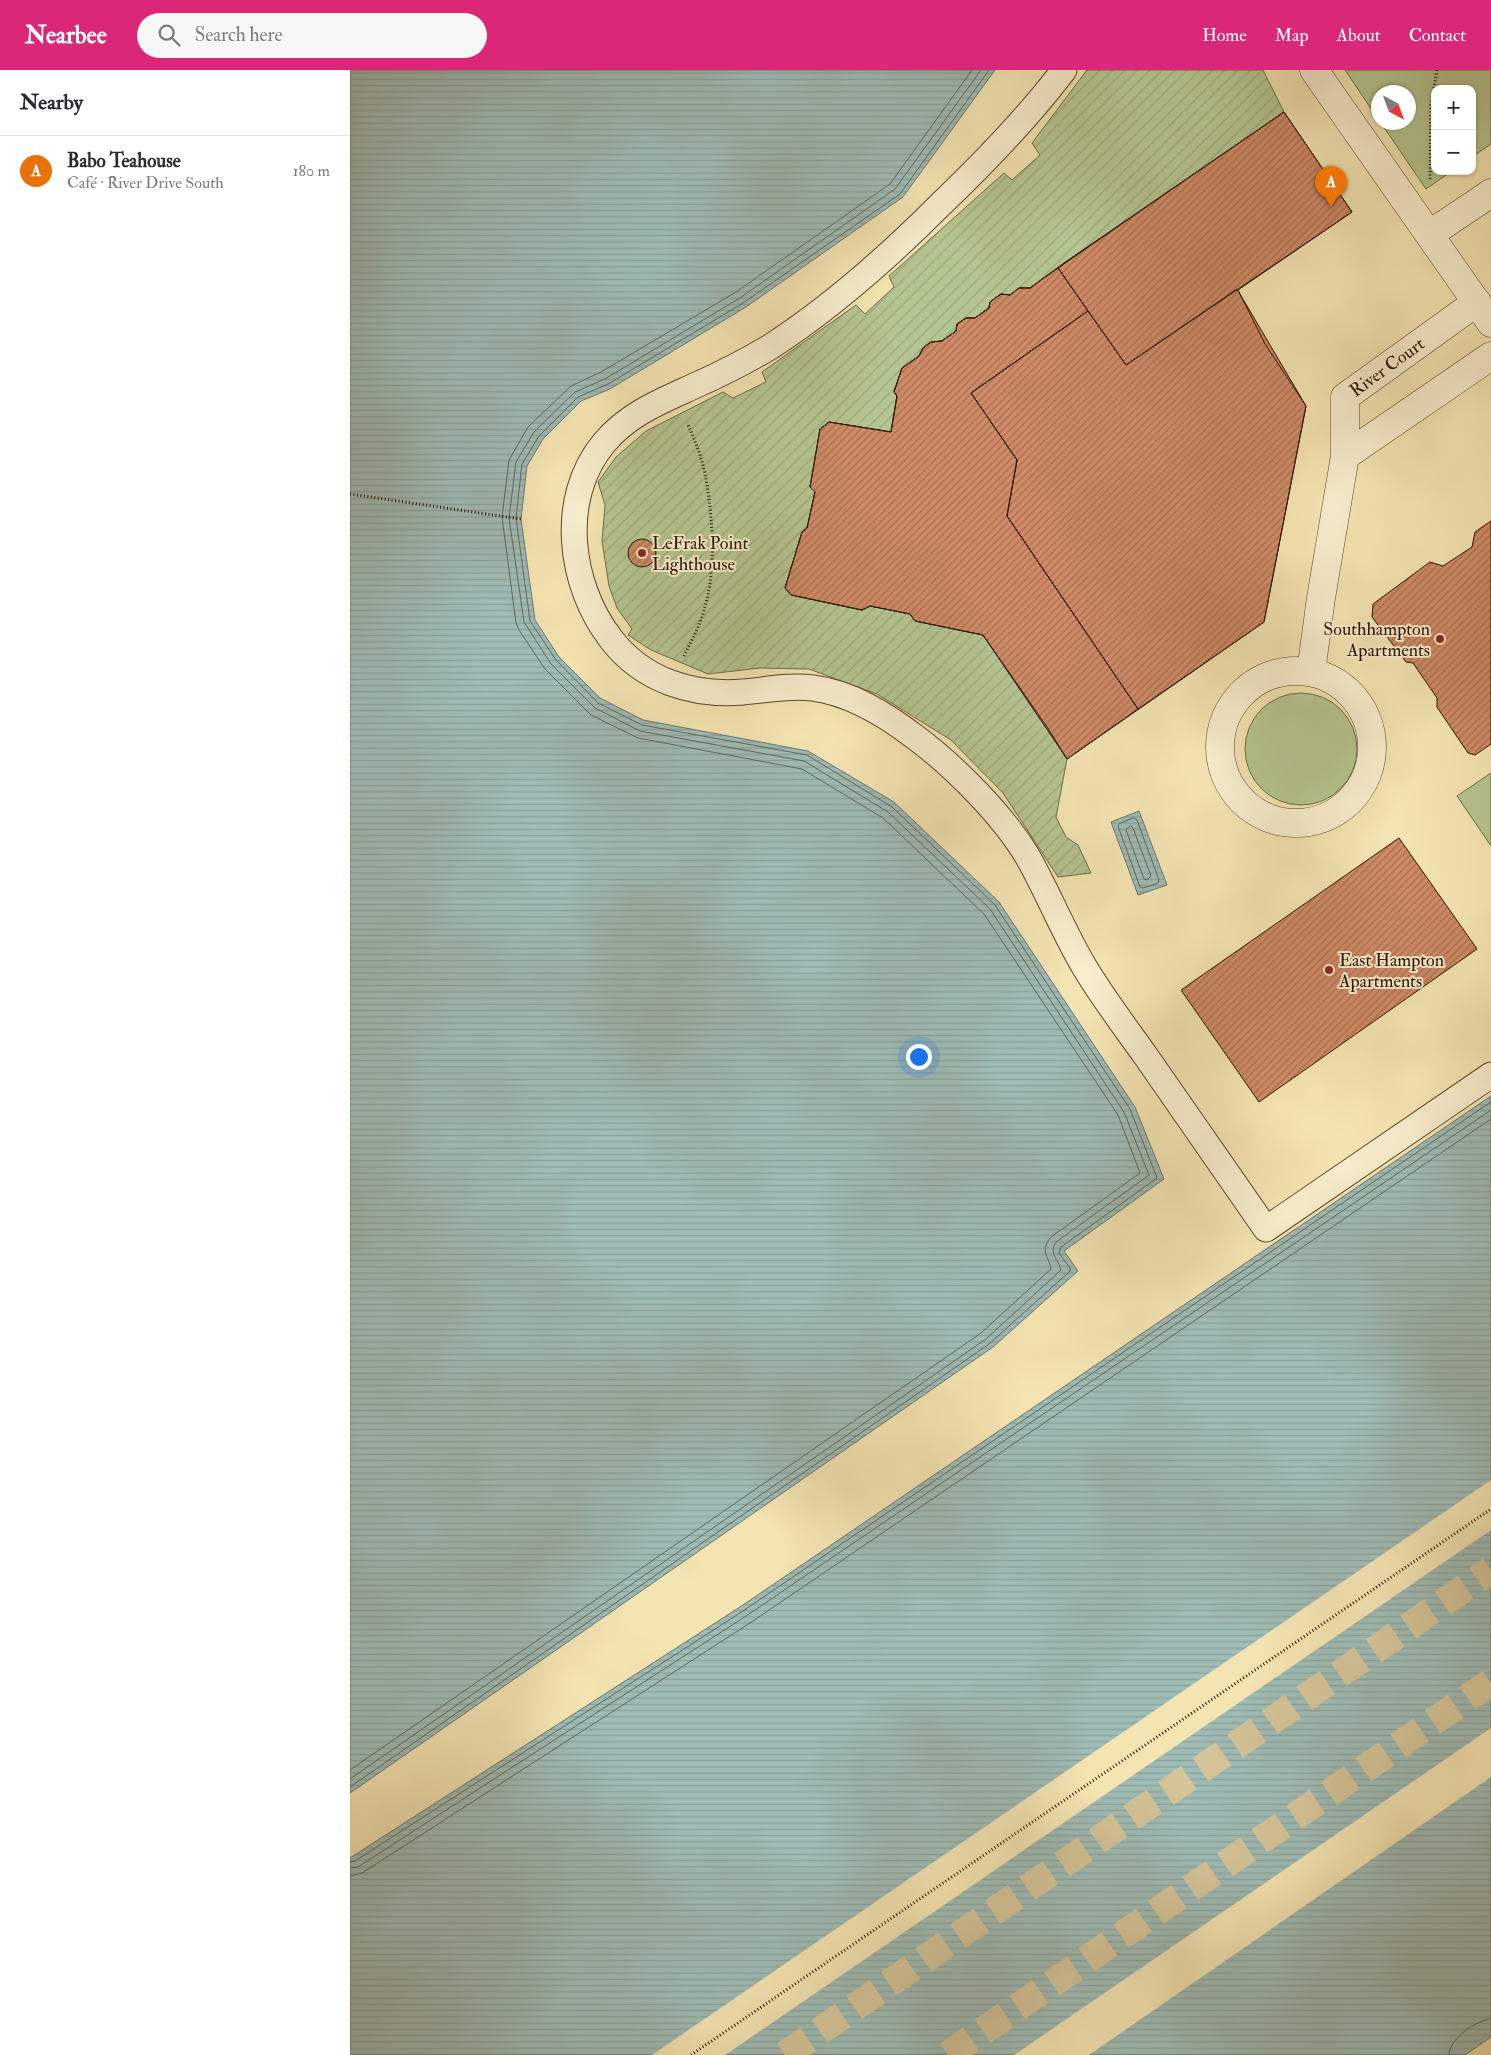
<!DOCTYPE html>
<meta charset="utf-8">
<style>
:root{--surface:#fff;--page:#f7f7f7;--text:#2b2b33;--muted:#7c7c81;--line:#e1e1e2;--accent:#db2777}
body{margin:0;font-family:"IM FELL Double Pica",serif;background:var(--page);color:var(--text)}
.controls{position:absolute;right:15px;top:15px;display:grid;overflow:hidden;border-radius:10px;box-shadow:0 1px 4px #0004}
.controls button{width:45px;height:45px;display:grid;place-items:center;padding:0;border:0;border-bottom:1px solid var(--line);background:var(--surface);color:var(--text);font:25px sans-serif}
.compass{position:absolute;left:1021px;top:15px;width:45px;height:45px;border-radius:50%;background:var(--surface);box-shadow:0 1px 4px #0004;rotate:139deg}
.you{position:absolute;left:568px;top:986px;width:18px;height:18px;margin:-12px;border:4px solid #fff;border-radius:50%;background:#1a73e8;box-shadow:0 0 0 8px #1a73e833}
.badge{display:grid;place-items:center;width:32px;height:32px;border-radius:50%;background:var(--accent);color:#fff;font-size:16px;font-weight:700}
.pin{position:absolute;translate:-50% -41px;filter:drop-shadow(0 1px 2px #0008)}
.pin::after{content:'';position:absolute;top:26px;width:18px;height:15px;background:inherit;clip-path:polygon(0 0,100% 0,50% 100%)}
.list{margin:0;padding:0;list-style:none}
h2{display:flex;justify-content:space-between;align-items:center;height:65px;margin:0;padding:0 20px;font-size:21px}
h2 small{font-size:16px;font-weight:400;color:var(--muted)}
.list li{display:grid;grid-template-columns:32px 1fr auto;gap:15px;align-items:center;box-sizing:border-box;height:70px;padding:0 20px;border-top:1px solid var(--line)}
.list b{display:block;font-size:19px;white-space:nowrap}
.list p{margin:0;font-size:16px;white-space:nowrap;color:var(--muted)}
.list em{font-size:16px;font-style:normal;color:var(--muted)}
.icon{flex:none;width:28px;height:28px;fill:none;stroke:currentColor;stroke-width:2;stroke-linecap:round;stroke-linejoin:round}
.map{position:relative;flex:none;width:1141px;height:1985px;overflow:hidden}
header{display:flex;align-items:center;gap:30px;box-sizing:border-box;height:70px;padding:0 25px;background:var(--accent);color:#fff}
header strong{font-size:24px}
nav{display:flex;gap:28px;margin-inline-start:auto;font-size:18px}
.search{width:350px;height:45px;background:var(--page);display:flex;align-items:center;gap:12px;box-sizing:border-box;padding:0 18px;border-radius:28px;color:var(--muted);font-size:19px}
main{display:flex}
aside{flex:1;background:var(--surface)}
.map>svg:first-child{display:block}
.park{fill:#b5c590;stroke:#6e6c49}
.garden{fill:url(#garden-furrows);stroke:#6e6c49}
.water{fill:url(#water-rules);stroke:#6f786e}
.pier{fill:#f4e4b2}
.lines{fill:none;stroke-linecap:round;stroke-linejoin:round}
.shore{stroke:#62675c;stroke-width:1}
.building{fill:url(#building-hatch);stroke:#261202}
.motorway-tunnel{stroke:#d5c498;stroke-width:28;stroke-dasharray:28 14;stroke-linecap:butt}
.pedestrian-casing{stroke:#5a462e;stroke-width:27}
.minor-casing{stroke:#5a462e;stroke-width:29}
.path{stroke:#261202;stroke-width:3;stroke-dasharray:1 2.5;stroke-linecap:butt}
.pedestrian{stroke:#f8edcd;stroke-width:25}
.minor{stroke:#f8edcd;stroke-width:28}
.poi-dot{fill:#8f2418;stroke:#f8edcd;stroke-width:2}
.labels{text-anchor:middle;stroke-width:4;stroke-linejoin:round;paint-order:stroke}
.street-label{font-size:18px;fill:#261202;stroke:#f8edcd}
.poi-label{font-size:18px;fill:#261202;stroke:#f8edcd;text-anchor:start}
</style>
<header>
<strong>Nearbee</strong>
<div class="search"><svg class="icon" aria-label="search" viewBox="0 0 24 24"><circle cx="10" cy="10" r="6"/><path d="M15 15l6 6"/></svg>Search here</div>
<nav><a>Home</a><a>Map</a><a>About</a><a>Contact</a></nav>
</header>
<main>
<aside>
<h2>Nearby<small></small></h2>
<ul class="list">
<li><span class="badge" style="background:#e8710a">A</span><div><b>Babo Teahouse</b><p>Café · River Drive South</p></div><em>180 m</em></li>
</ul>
</aside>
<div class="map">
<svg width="1141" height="1985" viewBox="0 0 1141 1985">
<defs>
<pattern id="garden-furrows" width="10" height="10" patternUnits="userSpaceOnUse" patternTransform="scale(1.25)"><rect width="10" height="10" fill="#b5c590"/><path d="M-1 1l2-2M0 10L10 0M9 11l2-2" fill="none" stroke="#9ca87b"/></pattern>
<pattern id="water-rules" width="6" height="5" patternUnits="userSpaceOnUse" patternTransform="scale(1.25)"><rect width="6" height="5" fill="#9fbcb6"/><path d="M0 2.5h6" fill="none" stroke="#89a19b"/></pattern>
<pattern id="building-hatch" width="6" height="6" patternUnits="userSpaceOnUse" patternTransform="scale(1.25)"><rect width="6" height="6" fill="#cf8a66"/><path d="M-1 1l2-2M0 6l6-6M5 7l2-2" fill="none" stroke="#a86f52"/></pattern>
</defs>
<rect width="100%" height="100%" fill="#f4e4b2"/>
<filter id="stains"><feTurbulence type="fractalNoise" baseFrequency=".004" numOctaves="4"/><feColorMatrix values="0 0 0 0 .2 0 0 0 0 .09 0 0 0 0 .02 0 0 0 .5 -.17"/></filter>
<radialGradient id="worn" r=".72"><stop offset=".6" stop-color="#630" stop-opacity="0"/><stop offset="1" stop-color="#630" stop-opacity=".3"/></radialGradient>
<!-- park -->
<path class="park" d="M995 0H1141V74L1122 87V19H1085V101H1102L1076 119 1031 53 1058 52V22H1028V49Z
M895 679a56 56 0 1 1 112 0a56 56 0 1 1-112 0Z
M1141 703V776L1107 726Z"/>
<!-- garden -->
<path class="garden" d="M737 0H913L934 42 714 193 680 218H669L660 225 651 224 640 232 639 238 625 248H616L607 254 606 261 592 271 581 272 573 278 569 286 552 298 544 321 547 326 541 362 479 352 470 359 465 422 457 458 452 462 435 518 441 525 512 540 520 536 560 544 566 551 633 565 697 657 717 689 706 747 716 767 728 775 741 803 708 807 653 723 601 670 527 624 459 599 410 598 358 604 301 580 278 565 282 559 267 538 259 516 252 471 255 435 248 412 266 387 296 361 373 322 383 328 416 312 412 302 506 235 515 244 544 217 539 206 654 103 662 110 690 85 682 73Z"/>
<!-- water -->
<path class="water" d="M0 0H645L553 127 396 237 260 319 231 331 193 369 177 396 171 449 185 550 209 587 250 628 293 650 458 681 544 732 649 832 785 1037 814 1109 714 1181 728 1201 643 1277 0 1723Z
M789 741 817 815 788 825 761 752Z
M1141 1026V1967L1115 1985H0V1788L390 1537Z"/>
<!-- pier -->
<path class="pier" d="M1141 1410V1460L375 1985H302Z
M1141 1658V1707L739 1985H664Z"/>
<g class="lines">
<!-- shore -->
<path class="shore" d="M784 748 787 750 809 810 808 813 793 818 790 817 768 756 769 754Z
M781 756 783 758 801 806 797 810 794 809 776 760Z
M0 1700 631 1263 701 1199C699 1186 689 1181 701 1167L790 1103 768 1045 634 844 533 748 452 699 288 668 241 645 195 599 169 560 166 553 152 447 159 390 178 357 221 316 251 302 386 222 540 114 622 0
M0 1709 636 1269 711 1200C709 1189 698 1184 706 1172L799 1105 774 1042 640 839 538 742 454 691 290 661 245 638 201 594 174 552 159 448 166 392 184 362 225 322 255 309 390 228 545 119 631 0
M0 1717 639 1274 720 1201V1198L709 1183 711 1177 807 1108 780 1039 645 835 542 737 457 685 292 655 248 633 206 590 180 551 166 448 172 394 189 366 228 327 258 314 393 233 550 124 639 0
M0 1792 5 1791 393 1541 1141 1032
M0 1798 8 1797 396 1546 1141 1040
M0 1806 12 1803 400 1553 1141 1049
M1099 1985C1099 1969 1126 1950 1141 1949"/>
</g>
<!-- building -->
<path class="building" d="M934 42 1002 142 888 220 915 274 956 336 914 552 717 689 697 657 633 565 565 551 560 544 520 536 512 540 441 525 435 518 452 462 457 458 465 422 460 417 470 359 479 352 541 362 547 326 544 322 552 298 569 286 573 278 581 272 592 271 606 261 607 254 616 248H625L639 238 640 232 651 224 660 225 669 218H680L714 193Z
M934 42 1002 142 776 295 708 198Z
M708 198 738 241 621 323 667 390 657 446 788 639 717 689 633 565 565 551 560 544 520 536 512 540 441 525 435 518 452 462 457 458 465 422 460 417 470 359 479 352 541 362 547 326 544 322 552 298 569 286 573 278 581 272 592 271 606 261 607 254 616 248H625L639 238 640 232 651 224 660 225 669 218H680Z
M887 219 956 336 914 552 788 639 657 446 667 390 621 323 738 241 776 295Z
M1141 451V674L1125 685 1118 683 1087 637V628L1063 593 1056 592 1022 547 1023 534 1080 492 1093 496 1122 477 1125 462Z
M278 483a14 14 0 1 1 28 0a14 14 0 1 1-28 0Z
M1049 768 1127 879 909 1032 831 920Z"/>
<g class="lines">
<!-- motorway-tunnel -->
<path class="motorway-tunnel" d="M435 1985 1141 1500
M598 1985 1141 1612"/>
<!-- pedestrian casing -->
<g class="pedestrian-casing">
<path id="pedestrian" d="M714 0C676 50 634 93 589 136 537 188 482 237 420 277 395 292 369 305 342 317 309 332 277 345 254 373 208 428 219 515 261 569 293 611 343 626 393 622 417 620 439 615 463 618 501 623 535 644 565 667 604 696 655 747 679 789 699 825 714 863 735 898 753 928 775 957 795 985 836 1043 876 1101 916 1159L1141 1005"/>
</g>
<!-- minor casing -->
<g class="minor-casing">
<path id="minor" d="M964 0 1141 253
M1080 164 1141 123
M995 386 1141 286
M870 677a76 76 0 1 1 152 0a76 76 0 1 1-152 0Z
M961 602 971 528 995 386V327L1127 232"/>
</g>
<!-- path -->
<path class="path" d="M1080 109 1081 35 1087 0
M0 424 171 449
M334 586C341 571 350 556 354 540 366 504 363 452 357 415 354 393 346 372 337 353
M341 1985 1141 1439"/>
<!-- pedestrian -->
<use href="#pedestrian" class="pedestrian"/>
<!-- minor -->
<use href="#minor" class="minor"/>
</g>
<!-- markers -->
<g class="poi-dot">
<circle cx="292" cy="483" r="5"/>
<circle cx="1090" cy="569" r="5"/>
<circle cx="979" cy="900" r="5"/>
</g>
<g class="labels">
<!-- street labels -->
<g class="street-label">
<text transform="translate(1037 297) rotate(-36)" y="6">River Court</text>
</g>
<!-- poi labels -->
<g class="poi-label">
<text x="302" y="479">LeFrak Point<tspan x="302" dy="21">Lighthouse</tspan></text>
<text x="1080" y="565" text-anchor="end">Southhampton<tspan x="1080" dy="21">Apartments</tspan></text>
<text x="989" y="896">East Hampton<tspan x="989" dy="21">Apartments</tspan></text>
</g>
</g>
<rect width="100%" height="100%" filter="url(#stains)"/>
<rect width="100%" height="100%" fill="url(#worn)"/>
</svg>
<div class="controls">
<button>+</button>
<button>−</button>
</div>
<svg class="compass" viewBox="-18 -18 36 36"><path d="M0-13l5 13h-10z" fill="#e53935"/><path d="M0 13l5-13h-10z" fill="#7c7c81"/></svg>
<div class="you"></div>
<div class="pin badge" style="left:981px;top:137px;background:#e8710a">A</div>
</div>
</main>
